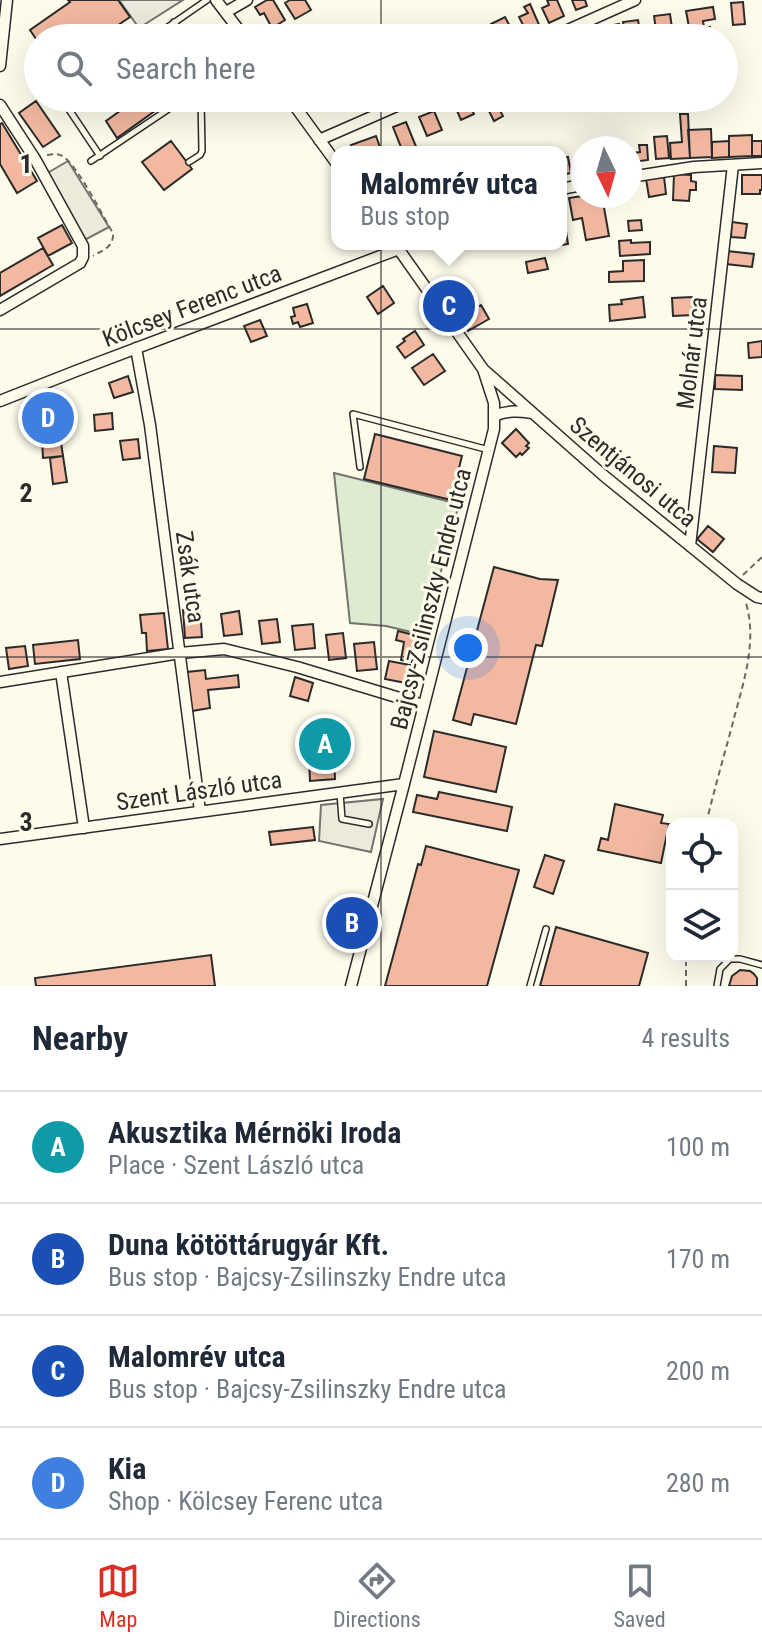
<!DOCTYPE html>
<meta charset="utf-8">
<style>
:root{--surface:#fff;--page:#f2f2f3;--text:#1f2937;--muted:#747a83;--line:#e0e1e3;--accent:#d93025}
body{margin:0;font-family:"Roboto Condensed",sans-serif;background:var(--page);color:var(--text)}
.controls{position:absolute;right:24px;bottom:24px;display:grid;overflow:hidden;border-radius:16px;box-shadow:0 8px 32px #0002}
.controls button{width:72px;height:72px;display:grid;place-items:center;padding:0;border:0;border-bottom:2px solid var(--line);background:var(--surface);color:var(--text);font:40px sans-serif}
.compass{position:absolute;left:570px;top:136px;width:72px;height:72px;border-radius:50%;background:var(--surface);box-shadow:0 8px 32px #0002;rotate:175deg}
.you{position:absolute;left:468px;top:648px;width:28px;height:28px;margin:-20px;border:6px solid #fff;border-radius:50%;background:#1a73e8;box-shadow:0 0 0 12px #1a73e833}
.badge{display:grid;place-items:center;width:52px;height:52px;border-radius:50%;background:var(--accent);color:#fff;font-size:26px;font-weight:700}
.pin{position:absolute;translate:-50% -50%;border:4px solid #fff;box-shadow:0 2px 8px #0006}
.popup{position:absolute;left:331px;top:146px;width:236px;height:104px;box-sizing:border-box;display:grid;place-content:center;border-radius:16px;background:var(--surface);filter:drop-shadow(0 2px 6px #0005);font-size:26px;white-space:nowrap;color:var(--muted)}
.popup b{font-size:30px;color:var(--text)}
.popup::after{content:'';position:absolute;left:50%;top:100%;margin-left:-16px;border:16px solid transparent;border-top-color:var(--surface)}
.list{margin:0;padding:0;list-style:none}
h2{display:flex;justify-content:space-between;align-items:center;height:104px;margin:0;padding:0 32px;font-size:34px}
h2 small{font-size:26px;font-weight:400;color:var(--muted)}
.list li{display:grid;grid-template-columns:52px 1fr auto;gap:24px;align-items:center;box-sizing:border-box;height:112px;padding:0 32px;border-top:2px solid var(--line)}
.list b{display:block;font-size:30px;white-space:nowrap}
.list p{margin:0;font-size:26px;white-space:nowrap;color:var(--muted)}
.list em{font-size:26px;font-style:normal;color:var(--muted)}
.icon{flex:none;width:44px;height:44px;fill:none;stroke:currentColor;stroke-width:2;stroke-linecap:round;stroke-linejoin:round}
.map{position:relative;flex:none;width:762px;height:986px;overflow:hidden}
.search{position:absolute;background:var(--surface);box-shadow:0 8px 32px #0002;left:24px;right:24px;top:24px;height:88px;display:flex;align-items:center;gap:20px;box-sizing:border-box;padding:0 28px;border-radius:44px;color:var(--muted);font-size:30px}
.sheet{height:552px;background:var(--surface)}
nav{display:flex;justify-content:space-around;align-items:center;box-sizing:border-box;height:112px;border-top:2px solid var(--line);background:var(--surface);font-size:22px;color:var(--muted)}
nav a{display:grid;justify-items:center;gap:4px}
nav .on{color:var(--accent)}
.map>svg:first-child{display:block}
.green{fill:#deebd1;stroke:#74746e;stroke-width:2}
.parking{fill:#eceadb;stroke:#74746e;stroke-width:2}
.building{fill:#f2b8a0;stroke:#2b2b2b;stroke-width:2}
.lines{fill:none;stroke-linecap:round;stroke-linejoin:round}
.service-casing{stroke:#2b2b2b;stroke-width:8}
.minor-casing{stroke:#2b2b2b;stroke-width:13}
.path{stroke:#6a6964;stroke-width:2;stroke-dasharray:6 4;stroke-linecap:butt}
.service{stroke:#fdfbea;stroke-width:5}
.minor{stroke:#fdfbea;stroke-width:10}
.grid{fill:none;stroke:#2b2b2b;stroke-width:2;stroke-opacity:0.55}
.labels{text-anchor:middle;stroke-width:6;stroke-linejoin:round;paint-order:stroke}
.street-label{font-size:24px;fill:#2b2b2b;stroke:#fdfbea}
.grid-label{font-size:26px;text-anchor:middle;font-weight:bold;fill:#2b2b2b;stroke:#fdfbea;stroke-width:6;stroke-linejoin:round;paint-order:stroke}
</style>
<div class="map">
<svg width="762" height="986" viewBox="0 0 762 986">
<rect width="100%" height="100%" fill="#fdfbea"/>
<!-- green -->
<path class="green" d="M334 473 459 504 424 635 386 626 350 623Z"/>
<!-- parking -->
<path class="parking" d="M119 0H183L139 28Z
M68 161 109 227 81 242 44 175Z
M383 799 371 852 319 841 321 805Z"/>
<!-- building -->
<path class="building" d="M68 0H118L130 17 99 38H38V42L30 30 70 2Z
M267 0H273L285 20 272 28 264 13 260 15 255 7Z
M290 0H305L311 10 295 19 285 3Z
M547 0H557L564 16 549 23 542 8 549 5Z
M572 0H585L587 6 576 10Z
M743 2 745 24 733 25 731 3Z
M530 4 540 27 527 33 519 17 528 13 524 7Z
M713 7 715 19 703 21 704 28 710 27 712 36 691 38 686 11Z
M670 14 673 35 657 37 654 16Z
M505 17 516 38H498L491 24Z
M638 20 641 38H634L633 33 625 34 623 22Z
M619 24 622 38H611L608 26Z
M138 98H173L117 138 106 121Z
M347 98H364L366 104 351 110Z
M466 98 474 114 461 120 454 104Z
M479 98H493L503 116 494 121 486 105 483 106Z
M36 101 60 136 43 147 19 113Z
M434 111 442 130 427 136 419 117Z
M680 114H688L690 158 671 159 670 143 682 142Z
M406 122 417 149 403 152 393 127Z
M2 123 37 181 17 193 0 164V124Z
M711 129 712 157 690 158 688 130Z
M752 135V156L729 157V136Z
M376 136 381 150 377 152H354L351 145Z
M667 136 669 158 656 159 654 137Z
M171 141 192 169 164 190 142 162Z
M729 141V157L712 158V142Z
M752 141H762V156H752Z
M639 145H647L648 160 633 162 631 153 640 152Z
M568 157 571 173 561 175V158Z
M674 174 691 175V181L696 182V190H690L689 201 673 200Z
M742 175H762V190H760V194H742Z
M664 177 666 194 649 197 646 179Z
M582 196H602L609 236 586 240 582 218 573 220 569 198Z
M561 200 568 244 550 247 549 244H561Z
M641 220 642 230 629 231 628 221Z
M732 222 747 224 745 238 731 237Z
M62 225 72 243 48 256 38 238Z
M631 240V243L650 242V254L620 256 619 241Z
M43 248 53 265 0 296V273Z
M727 251 754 254 752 267 726 264Z
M545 258 548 269 528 273 526 262Z
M644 260V281L609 282V272L623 271V261Z
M383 286 394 303 378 314 367 297Z
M643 297 645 317 610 321 609 305 622 304 621 300Z
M692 297 693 315 673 316 672 298Z
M307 304 313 323 300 327 298 322 293 324 291 317 295 316 293 308Z
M481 305 489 319 468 331 460 317Z
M260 320 267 336 251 342 244 326Z
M415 331 424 345 405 358 397 347 405 341 403 339Z
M762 341V357L749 358 748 343Z
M433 354 445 371 424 385 412 368Z
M715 375 742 376V390L715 389Z
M128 376 133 392 114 398 109 383Z
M55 401 63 456 43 458 42 439 37 438 34 408Z
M112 413 113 429 95 431 94 415Z
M516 429 529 443 526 446 529 448 522 455 520 453 516 457 502 443Z
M375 434 462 456 451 500 364 479Z
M138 439 140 458 123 460 120 441Z
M714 446 737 448 735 473 712 472Z
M63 456 67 482 53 484 50 458Z
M708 526 724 539 713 552 697 539Z
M494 567 540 579 558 580 542 646 536 645 516 724 474 714 471 725 453 720Z
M200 609 202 637 185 638 183 610Z
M239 611 242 634 224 636 221 614Z
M164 613 168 649 147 651 146 633H142L140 615Z
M277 619 280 642 262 644 259 621Z
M313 624 315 648 295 650 292 626Z
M398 631 418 636 412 662 401 660 404 642 396 640Z
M343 633 346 658 329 660 326 635Z
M78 640 80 659 35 664 33 645Z
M374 642 377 669 357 671 354 644Z
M25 646 28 666 9 669 6 648Z
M389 661 410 665 406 683 385 679Z
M205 670 206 679 238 675 239 687 208 690 210 708 192 711 187 672Z
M295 677 313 683 308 701 290 696Z
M333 728 335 779 310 781 309 759 316 758 315 730Z
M434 731 506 747 496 792 424 777Z
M439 792 512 807 507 831 413 812 417 795 437 799Z
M615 804 663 815 661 823 669 824 661 863 598 850 601 838 608 840Z
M313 827 315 840 271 845 269 832Z
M426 846 519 870 487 986H385L418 864 421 865Z
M545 855 564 861 553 894 534 887Z
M556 927 648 953 639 986H540Z
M211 955 215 986H36L35 978Z
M740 970 750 971 754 974 757 978V986H729L732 976Z"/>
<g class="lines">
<!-- service casing -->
<g class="service-casing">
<path id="service" d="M174 22 184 38
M152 38 207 0
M64 98 62 99 100 156
M91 161 185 98
M189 162 200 155 202 151 201 98
M360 467 353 414 489 450
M340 793 342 819 369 824
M530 986 546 929
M717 986 720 969 730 959H740L762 965"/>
</g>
<!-- minor casing -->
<g class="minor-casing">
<path id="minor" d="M216 0 245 38
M226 12 247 0
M550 38 635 0
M0 66 7 0
M289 98 337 164
M0 105 35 159 83 246V257L80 263 0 310
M319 140 415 98
M630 177 694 167 762 163
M561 189 582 185
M136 348 150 425 200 811
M484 370 603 475 737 584 757 597 762 598
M0 401 76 371 399 249
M494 416C508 410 518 411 532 413
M690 546 733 165
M61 672 84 828
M0 682 180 653 224 649 297 667 423 705
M0 839 404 784
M351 986 404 784 494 429V403L483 369 395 244"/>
</g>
<!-- path -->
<path class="path" d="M47 155C54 154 60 153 65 158 80 170 102 215 113 233 114 247 103 250 93 256
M743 575 762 557
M706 824C714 791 723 759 732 726 742 686 758 644 746 603
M686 986V956"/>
<!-- service -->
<use href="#service" class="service"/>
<!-- minor -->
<use href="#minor" class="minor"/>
</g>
<!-- grid -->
<path class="grid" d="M381 0V38M381 98V986M0 329H762M0 657H762"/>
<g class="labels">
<!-- street labels -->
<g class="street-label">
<text transform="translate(192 306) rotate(-21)" y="8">Kölcsey Ferenc utca</text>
<text transform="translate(692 353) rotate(-83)" y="8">Molnár utca</text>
<text transform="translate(633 472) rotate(40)" y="8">Szentjánosi utca</text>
<text transform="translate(190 577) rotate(82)" y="8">Zsák utca</text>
<text transform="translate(431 599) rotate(-76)" y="8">Bajcsy-Zsilinszky Endre utca</text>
<text transform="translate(199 791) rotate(-8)" y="8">Szent László utca</text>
</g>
</g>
<g class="grid-label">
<text x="26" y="173">1</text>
<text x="26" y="502">2</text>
<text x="26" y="831">3</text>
</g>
</svg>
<div class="controls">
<button><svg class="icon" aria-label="locate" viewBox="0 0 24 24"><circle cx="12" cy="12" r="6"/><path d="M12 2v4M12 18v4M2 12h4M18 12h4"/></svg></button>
<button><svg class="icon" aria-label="layers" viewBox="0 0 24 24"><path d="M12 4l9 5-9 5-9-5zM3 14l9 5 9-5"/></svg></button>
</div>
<svg class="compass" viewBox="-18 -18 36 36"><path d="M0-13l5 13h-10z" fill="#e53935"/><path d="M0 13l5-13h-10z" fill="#747a83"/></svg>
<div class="you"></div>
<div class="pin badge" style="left:325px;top:744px;background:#0f9aa8">A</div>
<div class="pin badge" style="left:352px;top:923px;background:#1a4fb4">B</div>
<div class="pin badge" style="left:449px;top:306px;background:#1a4fb4">C</div>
<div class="popup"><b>Malomrév utca</b>Bus stop</div>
<div class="pin badge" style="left:48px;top:418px;background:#3f7fe0">D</div>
<div class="search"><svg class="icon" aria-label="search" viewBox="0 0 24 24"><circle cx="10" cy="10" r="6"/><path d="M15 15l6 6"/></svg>Search here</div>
</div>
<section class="sheet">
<h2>Nearby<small>4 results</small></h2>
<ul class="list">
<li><span class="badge" style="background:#0f9aa8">A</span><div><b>Akusztika Mérnöki Iroda</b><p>Place · Szent László utca</p></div><em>100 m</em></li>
<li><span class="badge" style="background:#1a4fb4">B</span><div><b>Duna kötöttárugyár Kft.</b><p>Bus stop · Bajcsy-Zsilinszky Endre utca</p></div><em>170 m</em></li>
<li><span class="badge" style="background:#1a4fb4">C</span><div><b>Malomrév utca</b><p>Bus stop · Bajcsy-Zsilinszky Endre utca</p></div><em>200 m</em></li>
<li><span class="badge" style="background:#3f7fe0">D</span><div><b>Kia</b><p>Shop · Kölcsey Ferenc utca</p></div><em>280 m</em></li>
</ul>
</section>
<nav>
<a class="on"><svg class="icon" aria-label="map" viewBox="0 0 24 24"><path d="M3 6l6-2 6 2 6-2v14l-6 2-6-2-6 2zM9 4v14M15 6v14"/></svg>Map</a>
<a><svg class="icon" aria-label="directions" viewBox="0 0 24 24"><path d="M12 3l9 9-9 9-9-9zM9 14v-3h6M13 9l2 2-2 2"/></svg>Directions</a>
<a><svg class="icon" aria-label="saved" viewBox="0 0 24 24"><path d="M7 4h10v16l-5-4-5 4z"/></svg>Saved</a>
</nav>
